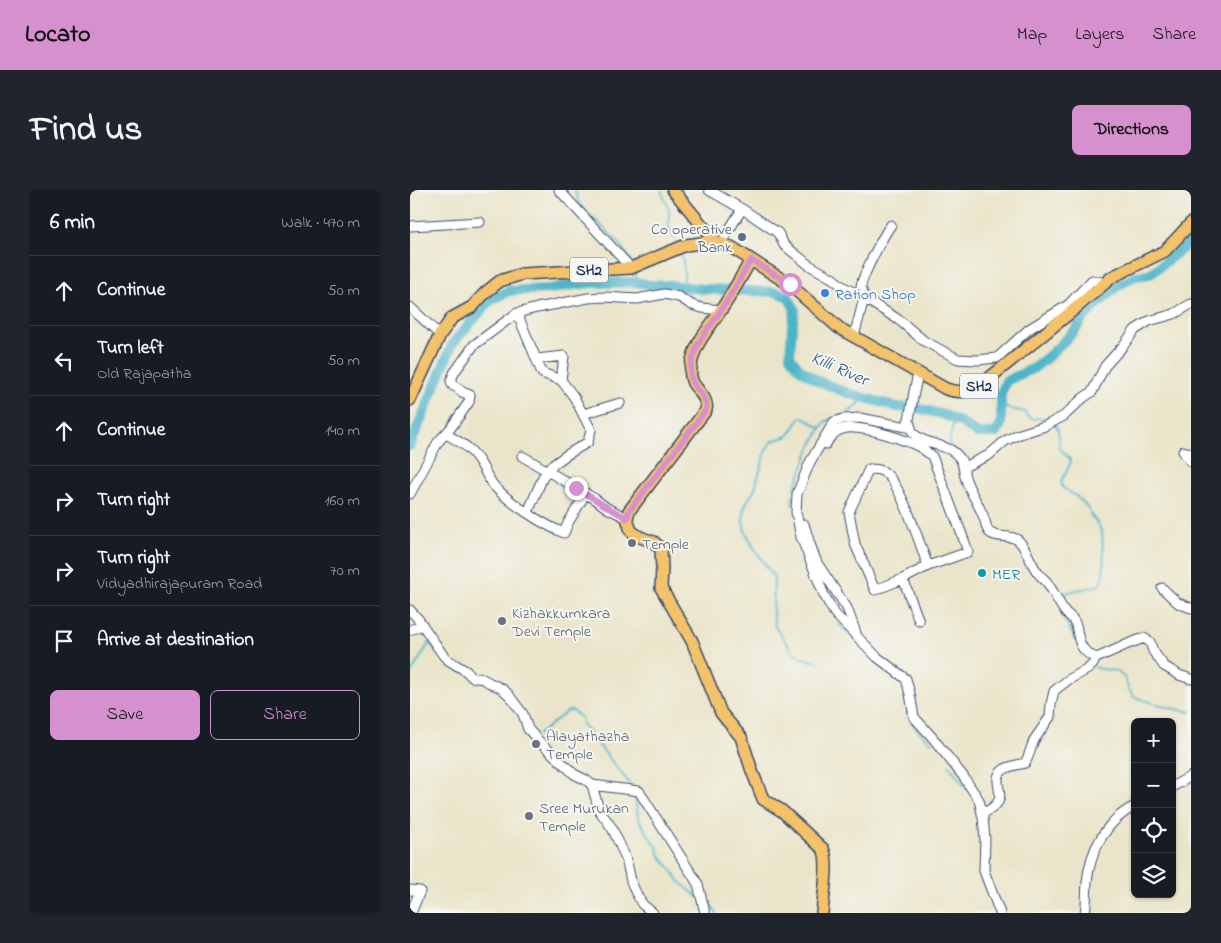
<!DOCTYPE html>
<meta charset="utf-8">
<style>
:root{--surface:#171b24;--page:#20242c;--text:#f1f3f6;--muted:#9ea1a6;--line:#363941;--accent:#d690ce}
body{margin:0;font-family:"Indie Flower",sans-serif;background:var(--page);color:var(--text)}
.controls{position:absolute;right:15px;bottom:15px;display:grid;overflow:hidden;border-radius:8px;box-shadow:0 1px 4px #0004}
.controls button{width:45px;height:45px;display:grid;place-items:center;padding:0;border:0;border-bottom:1px solid var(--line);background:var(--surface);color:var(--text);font:25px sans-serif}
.stop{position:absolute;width:15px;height:15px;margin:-11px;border:4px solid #d690ce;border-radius:50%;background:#fff}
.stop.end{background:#d690ce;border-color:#fff;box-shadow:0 1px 5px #0008}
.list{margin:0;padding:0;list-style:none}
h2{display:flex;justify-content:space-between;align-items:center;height:65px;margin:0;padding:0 20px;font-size:21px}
h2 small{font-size:16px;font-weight:400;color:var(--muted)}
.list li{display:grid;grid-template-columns:32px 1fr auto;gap:15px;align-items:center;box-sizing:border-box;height:70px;padding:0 20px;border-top:1px solid var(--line)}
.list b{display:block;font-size:19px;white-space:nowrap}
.list p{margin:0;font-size:16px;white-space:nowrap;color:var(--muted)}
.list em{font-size:16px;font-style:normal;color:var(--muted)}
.actions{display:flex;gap:10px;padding:15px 20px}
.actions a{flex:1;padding:11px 0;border:1px solid var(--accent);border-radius:8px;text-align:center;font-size:18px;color:var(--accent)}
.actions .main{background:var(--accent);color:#111}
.icon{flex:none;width:28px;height:28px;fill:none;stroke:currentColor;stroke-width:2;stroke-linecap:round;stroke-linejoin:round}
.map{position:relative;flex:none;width:781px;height:723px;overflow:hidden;border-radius:8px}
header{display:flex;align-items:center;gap:30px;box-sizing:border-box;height:70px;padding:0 25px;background:var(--accent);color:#111}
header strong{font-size:24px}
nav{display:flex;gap:28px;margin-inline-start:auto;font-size:18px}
.intro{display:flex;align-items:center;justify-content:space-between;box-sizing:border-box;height:120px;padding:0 30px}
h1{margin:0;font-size:35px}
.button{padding:12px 22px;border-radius:8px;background:var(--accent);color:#111;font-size:18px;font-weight:700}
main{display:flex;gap:30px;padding:0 30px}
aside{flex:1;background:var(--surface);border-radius:8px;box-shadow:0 1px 4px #0004}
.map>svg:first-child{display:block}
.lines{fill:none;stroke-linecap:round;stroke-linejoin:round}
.stream{stroke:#4bb4c9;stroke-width:2}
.river{stroke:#4bb4c9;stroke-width:10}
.minor-casing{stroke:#3a4a6e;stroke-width:11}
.major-casing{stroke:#3a4a6e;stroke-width:14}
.minor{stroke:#fff;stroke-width:9}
.major{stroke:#f3c26a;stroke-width:11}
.route{stroke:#d690ce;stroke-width:6}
.service-dot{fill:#5c6f8a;stroke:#f6f6f2;stroke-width:2}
.shop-dot{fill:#3f7fe0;stroke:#f6f6f2;stroke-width:2}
.worship-dot{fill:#6b7280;stroke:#f6f6f2;stroke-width:2}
.culture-dot{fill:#0f9aa8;stroke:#f6f6f2;stroke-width:2}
.labels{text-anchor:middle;stroke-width:4;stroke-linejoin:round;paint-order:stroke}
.shield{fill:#f6f6f2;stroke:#5d6b8a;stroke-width:1}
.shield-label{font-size:15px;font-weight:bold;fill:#1b2f5e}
.service-label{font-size:16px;fill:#4e5e75;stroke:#f6f6f2;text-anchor:end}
.shop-label{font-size:16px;fill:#366cbe;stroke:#f6f6f2;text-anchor:start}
.worship-label{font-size:16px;fill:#5b616d;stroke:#f6f6f2;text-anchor:start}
.culture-label{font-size:16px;fill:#0d838f;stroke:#f6f6f2;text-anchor:start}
.water-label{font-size:18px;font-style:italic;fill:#29577e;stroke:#f6f6f2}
</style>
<header>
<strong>Locato</strong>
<nav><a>Map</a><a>Layers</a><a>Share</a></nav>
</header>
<div class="intro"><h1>Find us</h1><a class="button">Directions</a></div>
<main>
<aside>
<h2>6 min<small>Walk · 470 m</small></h2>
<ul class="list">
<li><svg class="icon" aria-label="ahead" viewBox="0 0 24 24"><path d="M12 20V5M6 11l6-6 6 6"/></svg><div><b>Continue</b></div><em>50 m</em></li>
<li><svg class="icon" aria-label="left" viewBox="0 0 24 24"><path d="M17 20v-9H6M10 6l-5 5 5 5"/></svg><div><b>Turn left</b><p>Old Rajapatha</p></div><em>50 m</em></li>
<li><svg class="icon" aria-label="ahead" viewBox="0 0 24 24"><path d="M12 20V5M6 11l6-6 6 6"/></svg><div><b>Continue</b></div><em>140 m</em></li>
<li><svg class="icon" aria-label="right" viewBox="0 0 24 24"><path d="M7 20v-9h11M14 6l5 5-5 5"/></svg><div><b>Turn right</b></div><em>160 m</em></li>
<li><svg class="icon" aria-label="right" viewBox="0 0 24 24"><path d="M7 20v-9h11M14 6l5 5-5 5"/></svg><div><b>Turn right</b><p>Vidyadhirajapuram Road</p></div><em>70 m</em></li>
<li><svg class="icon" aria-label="arrive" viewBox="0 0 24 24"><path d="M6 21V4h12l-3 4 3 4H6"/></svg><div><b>Arrive at destination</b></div></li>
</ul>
<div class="actions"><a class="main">Save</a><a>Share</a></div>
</aside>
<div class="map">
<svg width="781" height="723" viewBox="0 0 781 723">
<rect width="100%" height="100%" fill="#f6f6f2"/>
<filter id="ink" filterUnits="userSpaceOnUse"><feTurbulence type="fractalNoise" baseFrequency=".02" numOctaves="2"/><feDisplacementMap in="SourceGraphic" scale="10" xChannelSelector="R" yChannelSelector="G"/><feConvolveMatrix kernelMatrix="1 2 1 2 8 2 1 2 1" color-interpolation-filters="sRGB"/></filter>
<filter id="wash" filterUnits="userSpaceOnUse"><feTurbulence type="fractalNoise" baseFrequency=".0096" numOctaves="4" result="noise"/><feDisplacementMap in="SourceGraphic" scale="20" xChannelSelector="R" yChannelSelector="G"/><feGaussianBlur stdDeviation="1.12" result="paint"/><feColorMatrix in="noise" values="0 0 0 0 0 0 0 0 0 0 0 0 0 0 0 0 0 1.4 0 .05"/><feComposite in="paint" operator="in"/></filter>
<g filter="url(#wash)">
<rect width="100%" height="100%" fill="#eae5ca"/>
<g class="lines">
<!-- stream -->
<path class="stream" d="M165 0 169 14 210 54 222 72
M251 0 259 20V38L267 53
M271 62 274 77V97
M225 82 227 92
M592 217 615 222 617 226 622 229 632 228 640 230
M433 225 442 220 455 208
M645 234 648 240 650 259 659 268 661 272 651 292 653 298 666 306 679 319 681 326 688 334 692 343 694 373 692 392 687 396 663 401 650 405V407
M540 257V249L544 230
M385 298 400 258 411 238
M382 315 383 305
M652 424 665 449
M429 434 440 445
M19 452 26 462
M410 473 390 467 383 461 365 437 363 422 364 387 344 358 335 341 333 332 334 319 338 310 344 301 356 260 362 251 378 246 391 227C399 228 403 235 411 238L415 232 423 228
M685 477 686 478 706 481 714 487 719 500 724 507 760 518 781 522
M0 485 19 453
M498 518C497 534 510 542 521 552
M118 545 120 551 128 565 137 573 146 576 159 585
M128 545 156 522 162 520 171 528 173 535 219 593 221 598
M539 575 557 600
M224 605C227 612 226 621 229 629 232 635 242 652 247 656L250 666 258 675 270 692 288 707
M296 712 301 715 306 723"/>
<!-- river -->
<path class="river" d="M0 256 43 153 80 111 99 101 140 99 163 95 181 93 227 92 240 95H259L293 99 367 102 378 107 385 119 382 137 380 166 390 179 408 191 438 203 487 217 511 219 535 225 552 233 567 243H586L591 234V204L596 191 624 178 640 165 664 141 674 127 706 97 725 86 740 84 773 58 781 50"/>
</g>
</g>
<g filter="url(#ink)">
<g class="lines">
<!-- minor casing -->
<g class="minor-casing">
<path id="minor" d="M149 0 221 78
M299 0 337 22 368 43 374 55 399 75 422 88 432 96 454 108 444 147
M481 35C474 44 451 88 451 97 451 100 454 105 454 108L489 130 514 151 548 169 567 170 587 168 619 139 658 115 682 90 695 93
M0 36 70 32
M311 53 332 19
M0 117 30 145
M107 123 132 183 151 190
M173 224 210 213
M498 231C502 235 500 240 504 244 516 256 537 253 548 266 554 272 553 279 555 287 559 301 569 314 574 328 576 333 576 338 579 342 586 349 600 344 608 350 617 358 620 373 628 383 630 386 633 388 636 391 643 400 648 413 656 423 658 425 662 427 664 431 667 435 667 441 668 445 670 457 675 463 686 468L689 467 718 454 734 448 740 452 743 461 754 476 769 485 781 489
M498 235 504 202 508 184
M497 237 450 228 433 229 424 232 419 240 400 272 387 304 386 322 391 347 414 405 425 424 467 467 496 489 500 504 504 527 522 547 553 586 569 610 573 627 575 649 574 681 590 723
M36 244C53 254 62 258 72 276 76 283 79 290 84 296 101 314 132 334 154 343L158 333 176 303
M416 254C420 246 427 239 437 238 454 236 499 250 513 259 516 261 519 264 522 266L554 350 558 362 518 376 493 389 509 431
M781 263 773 261 781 272
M112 266 185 309 197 318 217 328
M554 277 579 265 595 251 607 245 635 236 654 226 673 208 682 202 695 176 713 156 725 140 739 131 764 124 781 114
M0 304 28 252 40 239 59 212 60 205 52 202 48 198 43 196 41 191 44 183 64 155 107 123 127 118 178 108 195 107 227 109 254 104 269 107 282 115 292 118 311 120
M118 322 136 280 155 266 178 252 181 240 164 207 151 190 154 166 126 169
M394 334 400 354 407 373 437 418 446 443
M493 389 465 400 445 354 439 322 459 279C465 279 469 279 474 282 491 293 510 355 518 376
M752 398 768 413 781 418
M0 420 9 430 33 465 38 470 56 481 62 487 73 489 80 493 91 498 98 504 113 524 118 539 128 550 164 584 176 590 182 595 189 620 202 638 214 664 218 677 221 691 225 701 232 714 243 723
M0 440 12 435
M182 595 229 601 288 694 295 723
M762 597 781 586
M572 624C578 621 585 617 588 612 594 602 582 589 592 581 597 576 608 575 615 573L618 567 624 550 640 527 641 514 644 501 658 490 678 479 683 474 686 468
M0 700 10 701 1 723
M675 723C677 713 676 702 677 692 680 661 696 630 725 616"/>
</g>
<!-- major casing -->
<g class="major-casing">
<path id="major" d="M263 0 305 51
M341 70C331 87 322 104 311 120 300 137 282 156 281 178 280 182 281 189 283 193 288 201 299 210 296 220L219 321 217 328 221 341 230 347 244 352 251 359 252 378 251 398 282 451 311 523 331 547 342 581 353 609 372 621 413 659C420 671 413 708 412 723
M0 210 30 145 42 128 62 117 75 103 90 91 112 84 221 78 276 55 305 51 321 57 379 94 429 138 536 199C548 203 555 202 567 198L661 122 702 87 755 61 781 33"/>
</g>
<!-- minor -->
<use href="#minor" class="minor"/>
<!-- major -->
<use href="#major" class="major"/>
</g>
</g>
<g class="lines" filter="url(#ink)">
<!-- route -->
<path class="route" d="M166 298C183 308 199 319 217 328L219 321 296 220C299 210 288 201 283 193 281 189 280 182 281 178 282 156 300 137 311 120 322 104 331 87 341 70L380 94"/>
</g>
<!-- markers -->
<circle class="service-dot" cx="332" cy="47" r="5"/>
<circle class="shop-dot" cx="415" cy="103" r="5"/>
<g class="worship-dot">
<circle cx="222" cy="353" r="5"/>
<circle cx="92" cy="431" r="5"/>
<circle cx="126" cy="554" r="5"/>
<circle cx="119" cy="626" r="5"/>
</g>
<circle class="culture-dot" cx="572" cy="383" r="5"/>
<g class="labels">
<!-- shield labels -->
<g class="shield">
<rect x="160" y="67.5" width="38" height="25" rx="4"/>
<rect x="550" y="183.5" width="38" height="25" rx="4"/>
</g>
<g class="shield-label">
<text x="179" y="85">SH2</text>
<text x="569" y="201">SH2</text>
</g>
<!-- service labels -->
<g class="service-label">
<text x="322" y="44">Co operative<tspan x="322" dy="18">Bank</tspan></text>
</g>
<!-- shop labels -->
<g class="shop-label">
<text x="425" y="109">Ration Shop</text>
</g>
<!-- worship labels -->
<g class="worship-label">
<text x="232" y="359">Temple</text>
<text x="102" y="428">Kizhakkumkara<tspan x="102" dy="18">Devi Temple</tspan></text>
<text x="136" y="551">Alayathazha<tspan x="136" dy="18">Temple</tspan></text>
<text x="129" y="623">Sree Murukan<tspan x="129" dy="18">Temple</tspan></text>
</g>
<!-- culture labels -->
<g class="culture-label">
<text x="582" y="389">MER</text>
</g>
<!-- water labels -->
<g class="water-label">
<text transform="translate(430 178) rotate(24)" y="6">Killi River</text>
</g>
</g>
</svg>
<div class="controls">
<button>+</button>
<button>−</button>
<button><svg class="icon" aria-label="locate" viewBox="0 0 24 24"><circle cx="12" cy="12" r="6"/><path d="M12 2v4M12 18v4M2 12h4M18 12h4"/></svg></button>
<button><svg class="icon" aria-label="layers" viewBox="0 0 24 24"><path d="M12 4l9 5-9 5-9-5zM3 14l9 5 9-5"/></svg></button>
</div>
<div class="stop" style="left:380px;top:94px"></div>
<div class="stop end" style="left:166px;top:298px"></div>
</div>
</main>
